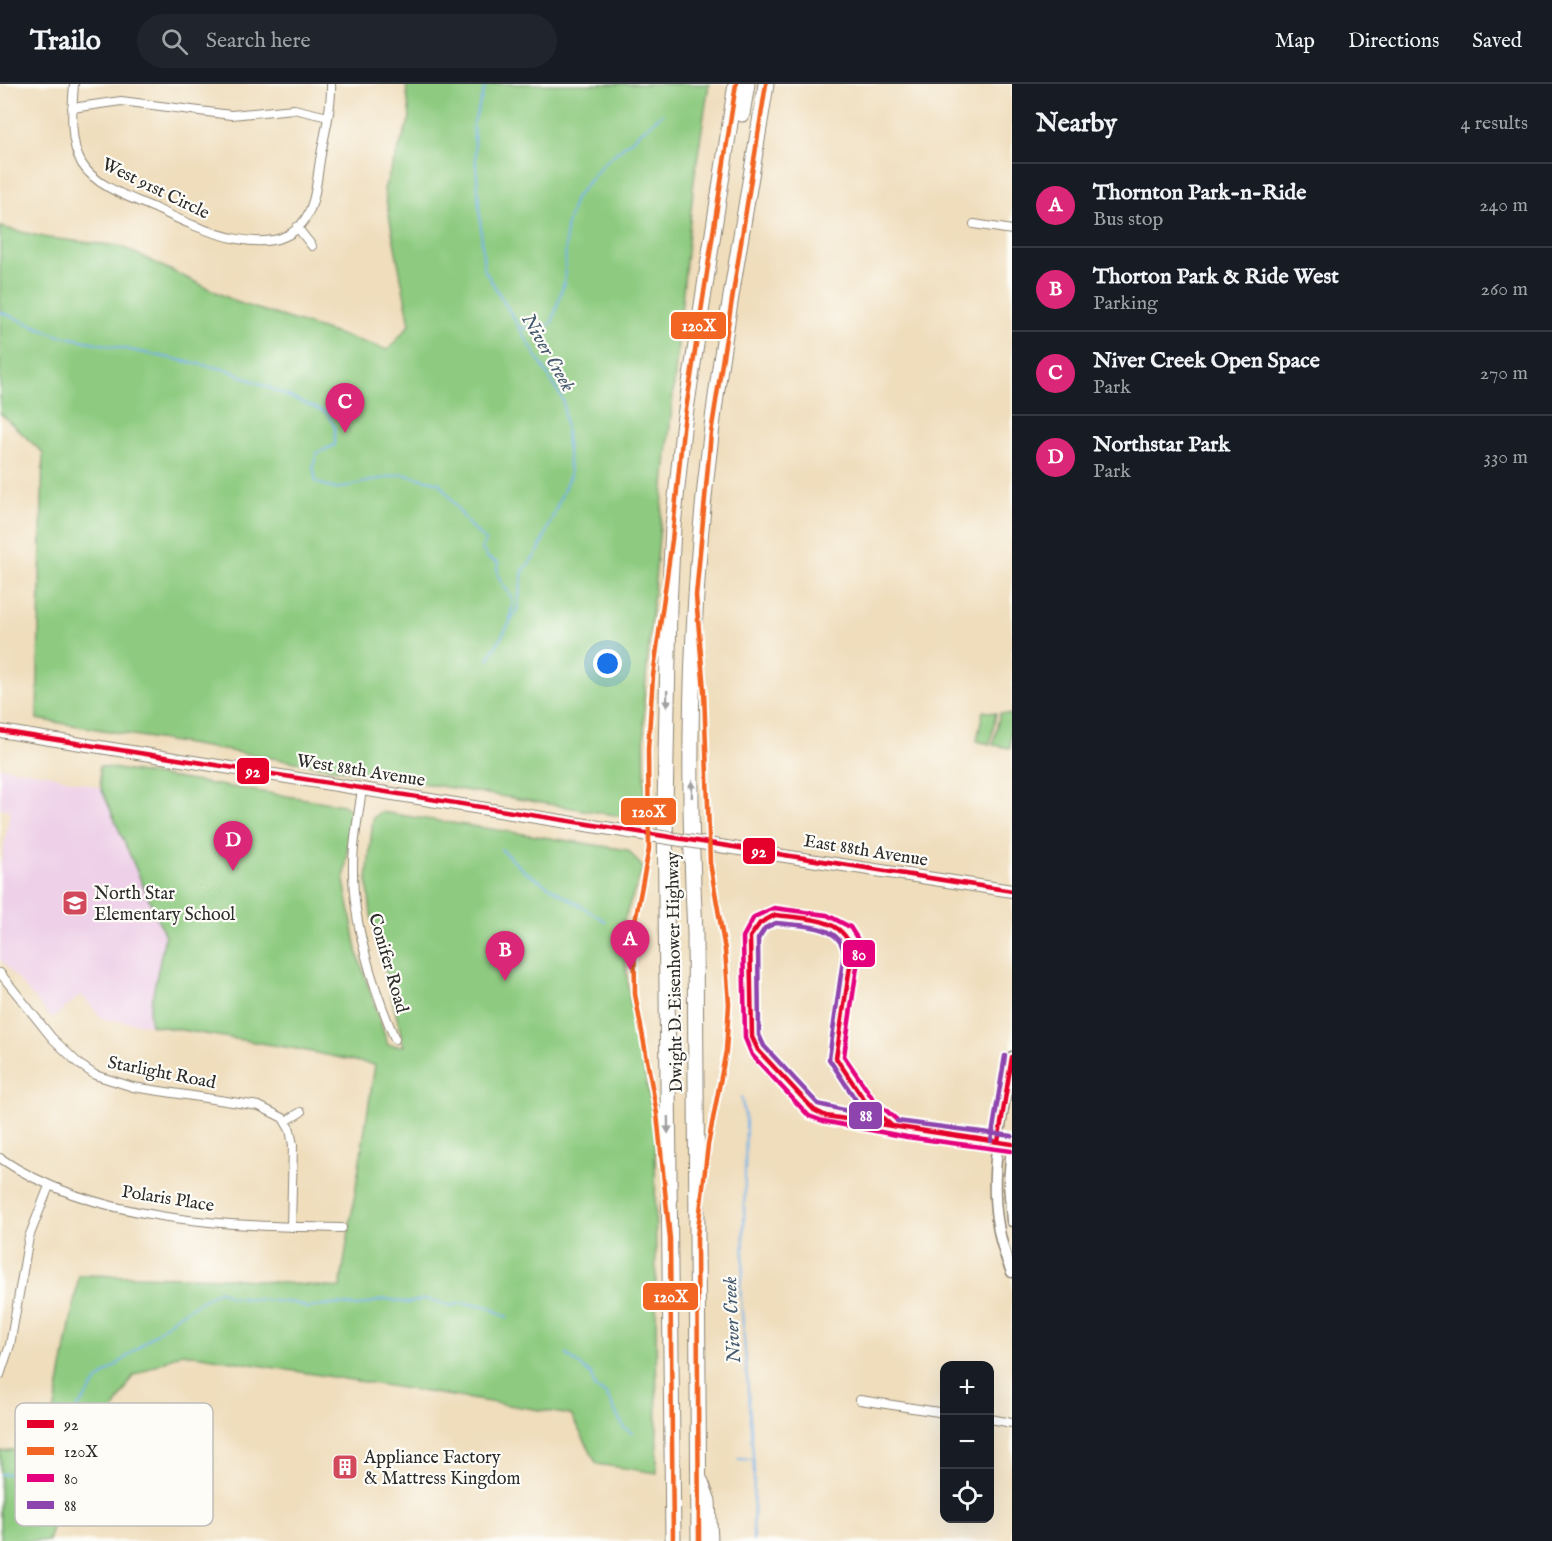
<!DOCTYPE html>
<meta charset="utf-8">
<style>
:root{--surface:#171b24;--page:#20242c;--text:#f1f3f6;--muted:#9ea1a6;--line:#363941;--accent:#db2777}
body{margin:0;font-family:"IM FELL English",serif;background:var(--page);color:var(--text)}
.controls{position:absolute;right:18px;bottom:18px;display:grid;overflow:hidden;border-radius:12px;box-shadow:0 6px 24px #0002}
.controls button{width:54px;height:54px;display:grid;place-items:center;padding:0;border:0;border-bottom:2px solid var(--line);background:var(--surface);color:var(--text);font:30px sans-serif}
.you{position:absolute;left:608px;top:580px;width:21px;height:21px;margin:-15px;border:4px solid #fff;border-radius:50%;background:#1a73e8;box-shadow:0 0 0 9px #1a73e833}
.badge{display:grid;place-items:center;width:39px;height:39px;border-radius:50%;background:var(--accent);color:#fff;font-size:20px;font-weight:700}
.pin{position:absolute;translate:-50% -50px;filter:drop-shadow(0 2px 3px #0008)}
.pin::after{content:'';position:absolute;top:32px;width:21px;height:18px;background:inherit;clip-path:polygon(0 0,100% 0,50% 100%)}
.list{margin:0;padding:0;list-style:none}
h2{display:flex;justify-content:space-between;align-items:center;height:78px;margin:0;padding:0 24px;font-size:26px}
h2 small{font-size:20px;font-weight:400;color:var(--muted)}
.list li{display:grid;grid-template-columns:39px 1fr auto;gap:18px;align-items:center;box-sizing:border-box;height:84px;padding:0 24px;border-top:2px solid var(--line)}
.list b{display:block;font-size:22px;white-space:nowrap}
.list p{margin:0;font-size:20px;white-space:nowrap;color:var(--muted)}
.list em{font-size:20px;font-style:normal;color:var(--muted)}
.icon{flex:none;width:33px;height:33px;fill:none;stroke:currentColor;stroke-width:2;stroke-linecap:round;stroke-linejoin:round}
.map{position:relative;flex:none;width:1012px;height:1457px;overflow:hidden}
header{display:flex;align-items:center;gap:36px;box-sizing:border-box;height:84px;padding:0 30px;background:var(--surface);border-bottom:2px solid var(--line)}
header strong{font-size:28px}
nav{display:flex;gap:33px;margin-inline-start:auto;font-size:21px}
.search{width:420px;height:54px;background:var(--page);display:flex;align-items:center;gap:15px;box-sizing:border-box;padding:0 21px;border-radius:33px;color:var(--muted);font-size:22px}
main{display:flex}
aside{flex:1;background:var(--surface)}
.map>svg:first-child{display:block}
.built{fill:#eed0e8}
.green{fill:#8ecb80;stroke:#5c7b56;stroke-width:1.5}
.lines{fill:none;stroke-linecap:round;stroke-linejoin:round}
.stream{stroke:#77b2e9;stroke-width:2}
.minor-casing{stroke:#8d8473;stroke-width:10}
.tertiary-casing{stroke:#8d8473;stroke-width:13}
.secondary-casing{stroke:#8d8473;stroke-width:14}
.motorway-casing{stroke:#8d8473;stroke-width:17}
.minor{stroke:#fff;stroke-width:8}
.tertiary{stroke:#fff;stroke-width:10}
.secondary{stroke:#fff;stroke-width:12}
.motorway{stroke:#fff;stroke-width:15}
.secondary-bridge-casing{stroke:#8d8473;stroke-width:14;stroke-linecap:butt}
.secondary-bridge{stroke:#fff;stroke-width:12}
.bus-1-casing{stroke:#fdfcf7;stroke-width:9}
.bus-2-casing{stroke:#fdfcf7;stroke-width:9}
.bus-3-casing{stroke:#fdfcf7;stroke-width:9}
.bus-4-casing{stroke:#fdfcf7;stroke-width:9}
.bus-1{stroke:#e4002b;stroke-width:4.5}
.bus-2{stroke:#f26522;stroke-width:4.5}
.bus-3{stroke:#e5007d;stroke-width:4.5}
.bus-4{stroke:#8e44ad;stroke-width:4.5}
.oneway{fill:#a0a0a0}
.labels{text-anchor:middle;stroke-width:4.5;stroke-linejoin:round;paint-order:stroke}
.street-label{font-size:18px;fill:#2b2b2b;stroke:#fdfcf7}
.poi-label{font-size:18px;fill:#2b2b2b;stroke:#fdfcf7;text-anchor:start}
.water-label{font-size:20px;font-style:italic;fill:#465a6e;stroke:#fdfcf7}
.key{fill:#fdfcf7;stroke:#bebdba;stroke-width:1.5}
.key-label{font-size:16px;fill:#2b2b2b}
.line-badge{stroke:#fdfcf7;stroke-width:2}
.badge-label{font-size:16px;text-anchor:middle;font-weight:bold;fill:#fff}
</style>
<header>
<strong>Trailo</strong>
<div class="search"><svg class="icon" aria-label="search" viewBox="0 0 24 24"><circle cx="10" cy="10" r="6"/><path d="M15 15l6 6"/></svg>Search here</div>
<nav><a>Map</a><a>Directions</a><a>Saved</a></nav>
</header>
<main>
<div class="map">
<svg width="1012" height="1457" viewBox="0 0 1012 1457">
<rect width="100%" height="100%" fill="#fdfcf7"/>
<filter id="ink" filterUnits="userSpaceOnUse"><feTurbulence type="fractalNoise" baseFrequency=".0167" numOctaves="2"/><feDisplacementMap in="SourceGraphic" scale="12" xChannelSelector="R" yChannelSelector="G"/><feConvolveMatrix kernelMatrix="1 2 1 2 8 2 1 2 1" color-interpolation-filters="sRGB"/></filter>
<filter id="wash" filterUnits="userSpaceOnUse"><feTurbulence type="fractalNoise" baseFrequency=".008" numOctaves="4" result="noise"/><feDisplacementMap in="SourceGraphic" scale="24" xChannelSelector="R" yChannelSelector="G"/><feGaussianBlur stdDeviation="1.35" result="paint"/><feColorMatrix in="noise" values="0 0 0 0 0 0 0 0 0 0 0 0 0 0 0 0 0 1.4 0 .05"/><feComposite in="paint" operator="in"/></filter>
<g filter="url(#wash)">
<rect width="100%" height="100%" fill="#efddbb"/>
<!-- built -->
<path class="built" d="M0 683 47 690 101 704 165 852 149 929 151 941 103 935 81 911 52 935 0 875V785L10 726 0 724Z"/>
<!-- green -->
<path class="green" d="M406 0H709L694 96 658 463 644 616 645 718 633 726 632 734 37 635 43 369 0 329V143L48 154 120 162 239 219 388 266 410 240 384 105 410 34Z
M983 627 996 629 990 660 977 657Z
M1000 629 1012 631 1010 664 993 661Z
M99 682 343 721 352 728 344 797 358 871 388 961 404 962 371 830 367 795 373 734 380 728 628 766 643 784 621 844 631 924 655 1040 657 1389 597 1380 571 1331 182 1269 133 1292 59 1420 48 1457H0V1367L48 1363 79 1191 230 1194 340 1204 375 981 297 965 151 941 149 929 165 852 101 704Z"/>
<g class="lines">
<!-- stream -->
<path class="stream" d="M486 0 473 41 484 185 563 316 570 391 538 468 523 487 517 526 488 576
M0 228 57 251 228 286 327 329 335 343V361L317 369 313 382 316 398 335 405 402 390 440 399 469 441 486 457 481 464 488 474 498 479C494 495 507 504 513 516L510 536
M521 244H543L552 239 565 195 566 144 575 114 603 80 662 30
M501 765 524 787 605 837
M741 1013 746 1038 743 1189 740 1201 754 1385 753 1457
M566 1270 592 1291 595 1304 606 1310 624 1344 632 1349
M738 1375 752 1376
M0 1390 56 1387 64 1372 66 1340 98 1296 177 1232 220 1206 230 1213 295 1219 308 1224 338 1220 358 1222 386 1215 408 1219 426 1215 451 1222 460 1219 486 1222 507 1233"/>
</g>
</g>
<g filter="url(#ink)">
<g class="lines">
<!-- minor casing -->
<g class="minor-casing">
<path id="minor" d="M74 0C72 24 69 59 82 80 97 104 135 115 159 126 197 144 281 184 308 130 316 114 317 94 320 76 324 51 332 25 331 0
M72 24 121 17 231 31 294 25 328 33
M974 140 1012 146
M297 143 312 162
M362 704C359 730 353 756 353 782 352 838 373 904 395 955
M0 889 52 954 79 980 95 991 133 1003 259 1022 283 1034 290 1046 293 1061 291 1143
M286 1037 301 1028
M0 1074C95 1139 230 1142 342 1144
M0 1291 10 1261 29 1153 49 1102
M860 1316 945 1329
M990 1335 1012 1339"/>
</g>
<!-- tertiary casing -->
<g class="tertiary-casing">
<path id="tertiary" d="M1012 973C1000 1047 980 1116 1012 1188
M1012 1060 1009 1099 1012 1137"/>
</g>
<!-- secondary casing -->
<g class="secondary-casing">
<path id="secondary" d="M0 647 630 748
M726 763 1012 807"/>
</g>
<!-- motorway casing -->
<g class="motorway-casing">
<path id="motorway" d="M742 30 747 0
M701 1398 708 1417 710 1457
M673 1457 665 723 669 522 673 443 683 345 736 0
M699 1457 695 848C687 689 690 525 709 368 723 245 747 123 766 0"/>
</g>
<!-- minor -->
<use href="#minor" class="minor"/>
<!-- tertiary -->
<use href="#tertiary" class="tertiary"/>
<!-- secondary -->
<use href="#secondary" class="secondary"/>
<!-- motorway -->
<use href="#motorway" class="motorway"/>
<!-- secondary-bridge casing -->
<g class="secondary-bridge-casing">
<path id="secondary-bridge" d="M630 748 726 763"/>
</g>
<!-- secondary-bridge -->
<use href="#secondary-bridge" class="secondary-bridge"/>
<!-- bus-1 casing -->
<g class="bus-1-casing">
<path id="bus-1" d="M0 647 1012 807
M775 831C805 835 846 832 852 869L836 974 867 1020 892 1042 826 1032 814 1026 758 966 752 953 750 853 760 839Z
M892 1042 1012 1060
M998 1058 1012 973"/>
</g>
<!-- bus-2 casing -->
<g class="bus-2-casing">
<path id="bus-2" d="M673 1457 670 1155 657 1030 635 910 634 843 649 765 648 665 653 592 672 456 683 345 736 0
M699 1457 697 1153 708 1061 726 967 729 920 725 866 710 779 704 607 696 512 711 349 766 0"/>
</g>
<!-- bus-3 casing -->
<g class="bus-3-casing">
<path id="bus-3" d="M897 1036 873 1015 844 972 859 869 857 854 850 843 827 831 774 824 754 833 743 853 745 954 752 971 809 1032 823 1037 907 1053 1011 1067"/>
</g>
<!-- bus-4 casing -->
<g class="bus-4-casing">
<path id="bus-4" d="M776 839C800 842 840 839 844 869L829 975 861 1024 869 1032 818 1020 764 962 759 951 758 855 765 844Z
M897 1037 1012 1052
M991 1057 1005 972"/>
</g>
<!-- bus-1 -->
<use href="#bus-1" class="bus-1"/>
<!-- bus-2 -->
<use href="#bus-2" class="bus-2"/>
<!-- bus-3 -->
<use href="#bus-3" class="bus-3"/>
<!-- bus-4 -->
<use href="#bus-4" class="bus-4"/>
</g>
<!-- one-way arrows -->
<defs><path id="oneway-solid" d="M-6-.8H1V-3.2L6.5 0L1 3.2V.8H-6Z" transform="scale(1.5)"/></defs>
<g class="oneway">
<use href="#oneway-solid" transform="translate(667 615) rotate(91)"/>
<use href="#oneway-solid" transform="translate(692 705) rotate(-89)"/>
<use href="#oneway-solid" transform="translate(668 1041) rotate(89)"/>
</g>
</g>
<!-- icons -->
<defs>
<g id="school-square" transform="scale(1.35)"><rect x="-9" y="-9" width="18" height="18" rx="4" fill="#d1495b" stroke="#fdfcf7"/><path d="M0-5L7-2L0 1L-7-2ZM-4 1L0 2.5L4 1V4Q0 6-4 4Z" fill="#fff"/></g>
<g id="building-square" transform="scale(1.35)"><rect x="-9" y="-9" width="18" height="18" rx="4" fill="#d1495b" stroke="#fdfcf7"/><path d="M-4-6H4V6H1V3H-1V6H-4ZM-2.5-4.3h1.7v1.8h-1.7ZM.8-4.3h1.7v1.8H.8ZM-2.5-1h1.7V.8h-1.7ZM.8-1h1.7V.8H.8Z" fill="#fff"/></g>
</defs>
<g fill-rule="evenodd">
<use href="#school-square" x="75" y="819"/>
<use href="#building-square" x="345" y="1383"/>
</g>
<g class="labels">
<!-- street labels -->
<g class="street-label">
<text transform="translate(156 104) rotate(26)" y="6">West 91st Circle</text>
<text transform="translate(361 686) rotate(9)" y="6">West 88th Avenue</text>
<text transform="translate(866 766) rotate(9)" y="6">East 88th Avenue</text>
<text transform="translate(389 879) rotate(74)" y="6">Conifer Road</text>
<text transform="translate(674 888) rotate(-91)" y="6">Dwight D. Eisenhower Highway</text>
<text transform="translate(162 988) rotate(11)" y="6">Starlight Road</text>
<text transform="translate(168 1114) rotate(9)" y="6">Polaris Place</text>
</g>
<!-- poi labels -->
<g class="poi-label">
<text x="94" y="815">North Star<tspan x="94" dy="21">Elementary School</tspan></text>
<text x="364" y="1379">Appliance Factory<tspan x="364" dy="21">&amp; Mattress Kingdom</tspan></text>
</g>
<!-- water labels -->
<g class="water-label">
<text transform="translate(549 268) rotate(60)" y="7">Niver Creek</text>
<text transform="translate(731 1236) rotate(-93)" y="7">Niver Creek</text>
</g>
</g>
<!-- legend -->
<rect x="15" y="1319" width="198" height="123" rx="9" class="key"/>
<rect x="27" y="1336" width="27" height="8" fill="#e4002b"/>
<rect x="27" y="1363" width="27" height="8" fill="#f26522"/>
<rect x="27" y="1390" width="27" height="8" fill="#e5007d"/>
<rect x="27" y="1417" width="27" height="8" fill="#8e44ad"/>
<g class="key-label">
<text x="64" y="1346">92</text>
<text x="64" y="1373">120X</text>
<text x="64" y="1400">80</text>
<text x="64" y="1427">88</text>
</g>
<g class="line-badge">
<rect x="670" y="227" width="57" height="29" rx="6" fill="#f26522"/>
<rect x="236" y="673" width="34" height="28" rx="6" fill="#e4002b"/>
<rect x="620" y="713" width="57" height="29" rx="6" fill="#f26522"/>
<rect x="742" y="753" width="34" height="28" rx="6" fill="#e4002b"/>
<rect x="842" y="855" width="34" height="29" rx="6" fill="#e5007d"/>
<rect x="848" y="1017" width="35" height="29" rx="6" fill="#8e44ad"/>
<rect x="642" y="1198" width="57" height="29" rx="6" fill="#f26522"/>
</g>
<g class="badge-label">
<text x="699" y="247">120X</text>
<text x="253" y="693">92</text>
<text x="649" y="733">120X</text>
<text x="759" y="773">92</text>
<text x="859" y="876">80</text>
<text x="866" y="1037">88</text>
<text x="671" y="1218">120X</text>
</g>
</svg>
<div class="controls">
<button>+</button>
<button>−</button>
<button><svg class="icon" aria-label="locate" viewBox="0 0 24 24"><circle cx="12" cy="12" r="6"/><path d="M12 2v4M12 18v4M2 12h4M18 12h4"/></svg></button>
</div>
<div class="you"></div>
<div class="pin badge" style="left:630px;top:886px">A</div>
<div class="pin badge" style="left:505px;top:897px">B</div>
<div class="pin badge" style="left:345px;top:349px">C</div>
<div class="pin badge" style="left:233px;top:787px">D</div>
</div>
<aside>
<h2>Nearby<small>4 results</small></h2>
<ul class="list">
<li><span class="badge">A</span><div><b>Thornton Park-n-Ride</b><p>Bus stop</p></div><em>240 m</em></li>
<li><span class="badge">B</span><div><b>Thorton Park &amp; Ride West</b><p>Parking</p></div><em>260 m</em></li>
<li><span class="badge">C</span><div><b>Niver Creek Open Space</b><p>Park</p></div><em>270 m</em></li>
<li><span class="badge">D</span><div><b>Northstar Park</b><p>Park</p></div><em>330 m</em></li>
</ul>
</aside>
</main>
